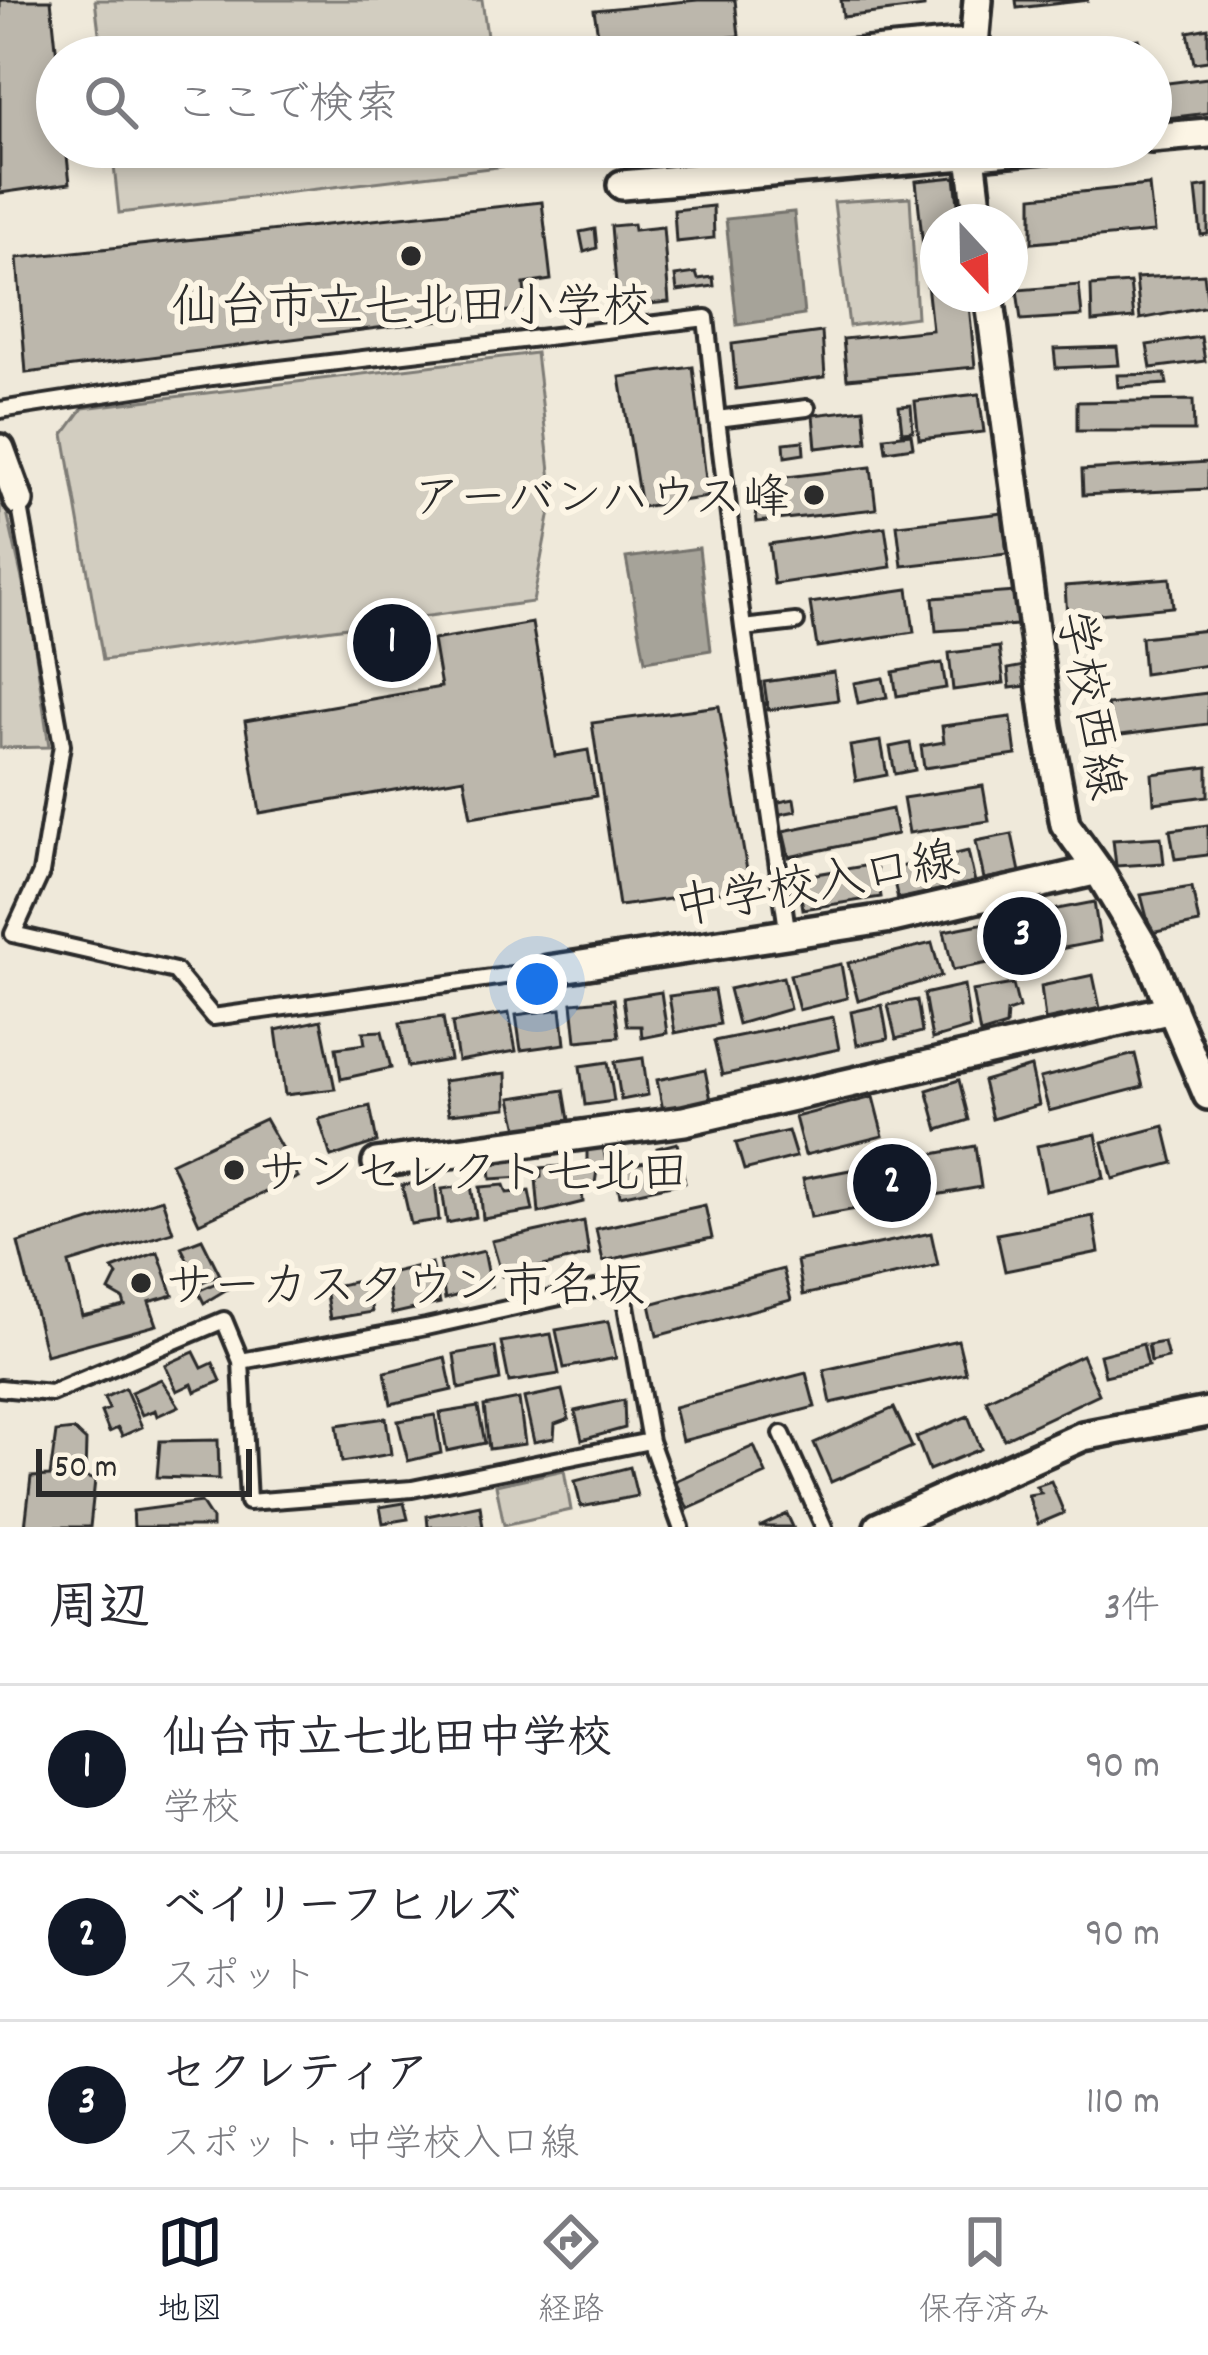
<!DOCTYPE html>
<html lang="ja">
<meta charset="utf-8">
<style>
:root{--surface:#fff;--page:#f7f7f7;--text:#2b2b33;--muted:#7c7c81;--line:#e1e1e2;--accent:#111827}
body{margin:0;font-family:Dekko,"Klee One",sans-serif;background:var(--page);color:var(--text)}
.compass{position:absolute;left:920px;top:204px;width:108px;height:108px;border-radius:50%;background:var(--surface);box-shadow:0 6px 18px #0003;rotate:158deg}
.scale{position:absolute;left:36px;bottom:30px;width:216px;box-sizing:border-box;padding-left:12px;border:6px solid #2b2b2b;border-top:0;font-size:33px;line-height:42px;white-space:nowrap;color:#2b2b2b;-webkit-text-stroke:9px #fcf5e5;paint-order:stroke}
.you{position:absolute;left:537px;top:984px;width:42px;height:42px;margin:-30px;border:9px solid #fff;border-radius:50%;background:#1a73e8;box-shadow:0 0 0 18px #1a73e833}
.badge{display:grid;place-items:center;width:78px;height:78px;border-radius:50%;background:var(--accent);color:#fff;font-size:39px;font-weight:700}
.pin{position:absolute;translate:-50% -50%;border:6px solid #fff;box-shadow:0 3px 12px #0006}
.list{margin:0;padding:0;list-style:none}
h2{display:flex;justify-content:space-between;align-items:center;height:156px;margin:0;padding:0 48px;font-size:51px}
h2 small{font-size:39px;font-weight:400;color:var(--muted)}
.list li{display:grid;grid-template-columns:78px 1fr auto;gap:36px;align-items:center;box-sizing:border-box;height:168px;padding:0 48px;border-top:3px solid var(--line)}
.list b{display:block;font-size:45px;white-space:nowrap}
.list p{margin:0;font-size:39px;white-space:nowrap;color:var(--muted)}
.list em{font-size:39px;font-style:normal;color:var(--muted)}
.icon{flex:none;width:66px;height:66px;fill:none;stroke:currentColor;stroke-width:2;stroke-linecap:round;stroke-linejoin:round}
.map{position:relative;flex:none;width:1208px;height:1527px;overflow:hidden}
.search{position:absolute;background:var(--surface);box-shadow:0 6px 18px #0003;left:36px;right:36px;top:36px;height:132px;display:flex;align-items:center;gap:30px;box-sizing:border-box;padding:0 42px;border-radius:66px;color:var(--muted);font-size:45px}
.sheet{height:660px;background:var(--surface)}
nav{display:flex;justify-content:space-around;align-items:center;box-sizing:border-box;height:168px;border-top:3px solid var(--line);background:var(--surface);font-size:33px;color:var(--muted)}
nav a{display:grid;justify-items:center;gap:6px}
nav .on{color:var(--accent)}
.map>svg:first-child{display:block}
.green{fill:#d2cdc0;stroke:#7e7c76;stroke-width:3}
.water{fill:#a6a399;stroke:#75736d;stroke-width:3}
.building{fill:#bcb7ac;stroke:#2b2b2b;stroke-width:3}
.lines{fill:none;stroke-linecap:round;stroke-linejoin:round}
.service-casing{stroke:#2b2b2b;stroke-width:22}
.minor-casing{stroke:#2b2b2b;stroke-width:36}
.service{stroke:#fcf5e5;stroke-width:14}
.minor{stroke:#fcf5e5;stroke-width:27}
.poi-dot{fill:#2b2b2b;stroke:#fcf5e5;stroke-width:4.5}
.labels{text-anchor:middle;stroke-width:12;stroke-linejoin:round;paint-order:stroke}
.poi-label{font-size:48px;fill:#2b2b2b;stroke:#fcf5e5;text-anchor:start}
.street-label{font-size:48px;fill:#2b2b2b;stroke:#fcf5e5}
</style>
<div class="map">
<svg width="1208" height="1527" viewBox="0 0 1208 1527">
<rect width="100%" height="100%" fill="#efe9da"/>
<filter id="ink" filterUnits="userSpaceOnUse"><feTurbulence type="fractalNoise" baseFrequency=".00833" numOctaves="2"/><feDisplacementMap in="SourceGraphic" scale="24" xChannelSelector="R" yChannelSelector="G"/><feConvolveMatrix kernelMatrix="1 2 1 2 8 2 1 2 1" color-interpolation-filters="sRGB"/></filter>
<g filter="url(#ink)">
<!-- green -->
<path class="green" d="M95 0H482L490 57H102Z
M112 147H503L506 166 119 213Z
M910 197 917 317 849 326 834 202Z
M536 353 553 496 533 602 103 660 64 434 83 408Z
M0 481 31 619 49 747 0 748Z
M564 1470 571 1510 504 1525 496 1485Z"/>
<!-- water -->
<path class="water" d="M794 212 804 315 737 325 726 219Z
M699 548 711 650 645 661 626 558Z"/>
<!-- building -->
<path class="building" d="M0 0H51L57 57V147H66L70 183 0 193Z
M698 0H735L739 36 601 53 594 10Z
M841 0H924V7L843 17Z
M1016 0H1089L1017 8Z
M1208 28V61L1194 63 1188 32Z
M1139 39 1140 57H1110L1108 43Z
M1102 45 1103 57H1071L1070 48Z
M1208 78V113L1151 120V85Z
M697 147H722L723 156 698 158Z
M955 177 960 222H938V294H968L975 367 847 379 843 339 932 330 916 181Z
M1149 185 1154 232 1032 243V197Z
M1208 186V234L1201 235 1196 188Z
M542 202 551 280 524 284 526 309 26 373 17 258Z
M713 206 714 238 676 242 674 210Z
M633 224 634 230 663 227 669 302 618 307 611 226Z
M595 229 597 248 584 252 580 232Z
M696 273 698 279 713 277 714 286 677 291 675 276Z
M1204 274 1208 306 1140 319 1136 278Z
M1130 283 1134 318 1092 322 1091 286Z
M1079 285 1082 316 1021 320 1017 290Z
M822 332 825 377 736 389 732 344Z
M1201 337 1205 361 1151 368 1147 345Z
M1117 347 1119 365 1056 368 1054 349Z
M693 367 708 497 641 507 620 377Z
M1165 374 1167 384 1118 387 1117 375Z
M979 394 984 432 919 439 915 401Z
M1193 400 1194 431H1077V402Z
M911 405 913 431 902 432 899 406Z
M864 409 867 442 816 448 813 415Z
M911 434 913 447 886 451 884 437Z
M803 441 804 454 785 457 784 443Z
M1208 462V489L1083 495 1082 470Z
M871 467 876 509 757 522 753 481Z
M1003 513 1007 554 902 566 897 525Z
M885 527 891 567 774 584 769 544Z
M1170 578 1173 607 1067 617 1065 586Z
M908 589 914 632 817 647 810 603Z
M1015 592 1017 625 936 631 933 598Z
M532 623 555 756 588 750 596 796 471 817 464 778 260 813 245 721 441 687 433 640Z
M1208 630V665L1144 674 1141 637Z
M999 647 1004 683 953 690 949 653Z
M942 663 946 688 897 696 893 672Z
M1024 666 1027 686 1010 688 1008 669Z
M834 672 838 700 768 710 764 682Z
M883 678 887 697 858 703 854 683Z
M1208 693V724L1113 736 1107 705Z
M719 706 750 888 619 906 592 723Z
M1011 717 1016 755 924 768 921 746 944 742 942 726Z
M881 741 887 775 856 781 850 746Z
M910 743 915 770 895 774 890 747Z
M1208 767V796L1154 803 1152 774Z
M983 786 989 821 909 833 903 798Z
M794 799 796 811 776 815 774 803Z
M892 809 897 834 789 857 783 831Z
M1208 825V855L1175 859 1170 830Z
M1012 834 1020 872 984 879 976 841Z
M1161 837 1164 863 1116 866 1113 840Z
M968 851 975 882 898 899 891 869Z
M876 864 881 897 803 909 798 877Z
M1192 887 1199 923 1151 933 1141 895Z
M1094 902 1100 941 953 970 944 931Z
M932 943 941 976 858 1001 848 963Z
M841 964 847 998 799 1010 790 975Z
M1093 975 1100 1008 1045 1020 1041 986Z
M783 977 790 1009 738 1024 729 989Z
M1013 984 1019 1008 1007 1012 1006 1026 980 1034 972 991Z
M964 985 970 1028 932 1039 924 994Z
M714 990 720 1024 675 1033 669 996Z
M661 992 667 1033 642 1038 641 1026H627L623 998Z
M614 999 619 1037 576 1041 572 1003Z
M917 1000 922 1032 896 1039 888 1005Z
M882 1005 888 1039 857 1045 851 1012Z
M561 1009 565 1044 521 1050 516 1015Z
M509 1013 516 1051 458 1061 452 1023Z
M443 1017 450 1060 408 1067 400 1023Z
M833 1017 839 1049 722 1075 714 1041Z
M321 1020 335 1089 285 1095 276 1030Z
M382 1031 391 1068 341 1079 336 1048 365 1044 363 1032Z
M1135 1054 1143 1087 1049 1111 1040 1078Z
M643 1058 648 1095 621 1100 615 1062Z
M608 1062 614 1101 585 1105 580 1066Z
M1031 1067 1039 1105 992 1119 983 1081Z
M705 1070 711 1100 663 1110 657 1080Z
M506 1073 507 1108 449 1114 443 1081Z
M959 1080 969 1120 938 1130 927 1090Z
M564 1090 569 1120 518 1129 511 1098Z
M873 1097 883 1136 805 1155 795 1117Z
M370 1106 377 1142 331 1157 319 1119Z
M265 1119 298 1177 199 1223 171 1163Z
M1164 1126 1173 1163 1113 1179 1103 1142Z
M788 1131 796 1157 744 1170 736 1143Z
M1096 1134 1104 1178 1046 1191 1037 1146Z
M677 1143 685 1182 620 1196 615 1167 659 1160 657 1148Z
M603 1145 607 1168 597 1170 594 1190H582L583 1202 539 1213 536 1178 541 1177V1168L587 1164V1150Z
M975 1146 981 1187 811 1217 803 1179Z
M521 1155 524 1177 491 1179 489 1157Z
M435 1181 439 1220 411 1224 402 1185Z
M471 1185 476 1217 447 1223 442 1189Z
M504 1185 507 1193 529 1191 533 1211 483 1219 480 1187Z
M162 1199 173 1232 69 1263 82 1316 125 1306 123 1299 109 1291 117 1275 112 1269 158 1252 173 1295 149 1302 157 1325 46 1355 18 1243Z
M705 1205 712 1238 603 1261 596 1229Z
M1093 1216 1099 1252 1005 1271 997 1234Z
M584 1221 589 1255 502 1276 492 1241Z
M931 1233 938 1265 803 1295 797 1261Z
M202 1239 220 1275 199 1283 181 1247Z
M484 1251 491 1286 445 1299 439 1262Z
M431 1263 440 1303 392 1314 386 1274Z
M783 1269 791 1300 657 1336 650 1304Z
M225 1279 229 1288 204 1303 198 1291Z
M367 1279 372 1312 330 1319 325 1288Z
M608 1321 616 1358 564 1368 556 1330Z
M551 1334 559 1374 509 1382 501 1342Z
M958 1340 966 1373 831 1403 824 1370Z
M1164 1342 1168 1358 1151 1362 1148 1345Z
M1143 1344 1148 1366 1105 1376 1100 1355Z
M495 1347 500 1380 459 1389 454 1354Z
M194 1352 202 1368 213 1363 221 1381 195 1392 192 1384 177 1391 165 1365Z
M1082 1355 1099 1394 1004 1439 986 1400Z
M445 1357 452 1390 391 1404 385 1372Z
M806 1373 815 1407 682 1441 674 1407Z
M161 1379 179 1406 157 1416 155 1410 142 1415 131 1392Z
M125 1388 142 1427 122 1436 118 1428 109 1432 101 1412 109 1409 104 1398Z
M562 1390 569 1419 555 1424 554 1438 534 1442 524 1398Z
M519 1399 525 1444 489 1449 484 1406Z
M624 1400 625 1428 582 1440 575 1411Z
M478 1407 485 1443 447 1451 440 1413Z
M894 1408 912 1447 831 1482 814 1443Z
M435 1415 441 1453 408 1461 398 1421Z
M968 1416 981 1449 929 1470 916 1437Z
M386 1418 391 1454 342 1462 337 1425Z
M74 1430 86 1441 85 1477 95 1480 90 1527H25L31 1477 50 1476 56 1432Z
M218 1440 219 1479 157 1477 160 1441Z
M754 1446 766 1474 688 1509 675 1481Z
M630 1467 637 1496 581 1507 575 1481Z
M1051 1481 1064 1513 1038 1524 1028 1495 1041 1493 1036 1486Z
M201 1502 212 1519V1527H134L133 1511Z
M404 1503 408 1519 383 1523 380 1507Z
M480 1505 483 1527H428L427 1516Z
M787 1514 793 1527H759Z"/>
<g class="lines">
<!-- service casing -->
<g class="service-casing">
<path id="service" d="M751 57 973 36
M0 410 212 377 706 318 717 419
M19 501 62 745 41 873 13 934 175 971 213 1017 548 970
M743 628 717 419 807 408
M788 936 743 628 796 622
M241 1361 248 1502 412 1489 650 1441
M0 1388 51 1393 224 1320 241 1361 426 1327 622 1283 650 1441 681 1527
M782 1434 824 1527"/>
</g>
<!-- minor casing -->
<g class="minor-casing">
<path id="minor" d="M973 57 978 0
M1151 138 1208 133
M970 147 979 222
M622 185 1055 147
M989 294 1047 726 1065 824 1098 870 1149 956 1208 1095
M0 449 19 501
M548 970 892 918 1098 870
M377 1163 684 1121 1172 1009
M879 1527 1083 1436 1208 1412"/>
</g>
<!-- service -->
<use href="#service" class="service"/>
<!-- minor -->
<use href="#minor" class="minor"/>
</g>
</g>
<!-- markers -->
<g class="poi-dot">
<circle cx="411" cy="256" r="12"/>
<circle cx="814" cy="495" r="12"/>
<circle cx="234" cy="1170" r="12"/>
<circle cx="141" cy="1283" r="12"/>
</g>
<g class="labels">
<!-- poi labels -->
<g class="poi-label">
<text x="411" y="321" text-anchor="middle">仙台市立七北田小学校</text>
<text x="790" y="512" text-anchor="end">アーバンハウス峰</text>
<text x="258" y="1187">サンセレクト七北田</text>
<text x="165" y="1300">サーカスタウン市名坂</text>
</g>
<!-- street labels -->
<g class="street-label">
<text transform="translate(1093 704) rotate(80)" y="17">学校西線</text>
<text transform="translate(816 881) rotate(-10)" y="17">中学校入口線</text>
</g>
</g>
</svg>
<svg class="compass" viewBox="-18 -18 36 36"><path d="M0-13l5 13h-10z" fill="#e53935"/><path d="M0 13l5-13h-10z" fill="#7c7c81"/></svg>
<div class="scale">50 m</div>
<div class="you"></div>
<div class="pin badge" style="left:392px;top:643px">1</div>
<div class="pin badge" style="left:892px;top:1183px">2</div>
<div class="pin badge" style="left:1022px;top:936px">3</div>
<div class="search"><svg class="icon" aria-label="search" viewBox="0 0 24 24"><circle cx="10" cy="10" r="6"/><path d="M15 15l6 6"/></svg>ここで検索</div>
</div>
<section class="sheet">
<h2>周辺<small>3件</small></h2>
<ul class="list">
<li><span class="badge">1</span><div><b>仙台市立七北田中学校</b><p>学校</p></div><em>90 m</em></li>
<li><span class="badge">2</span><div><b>ベイリーフヒルズ</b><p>スポット</p></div><em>90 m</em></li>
<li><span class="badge">3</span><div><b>セクレティア</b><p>スポット · 中学校入口線</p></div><em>110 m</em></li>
</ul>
</section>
<nav>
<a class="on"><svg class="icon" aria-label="map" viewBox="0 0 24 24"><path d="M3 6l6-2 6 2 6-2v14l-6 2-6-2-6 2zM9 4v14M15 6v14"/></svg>地図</a>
<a><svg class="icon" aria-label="directions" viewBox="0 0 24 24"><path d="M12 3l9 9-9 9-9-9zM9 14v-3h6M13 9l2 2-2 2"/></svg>経路</a>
<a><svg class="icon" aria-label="saved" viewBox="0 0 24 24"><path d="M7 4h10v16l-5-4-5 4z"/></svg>保存済み</a>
</nav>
